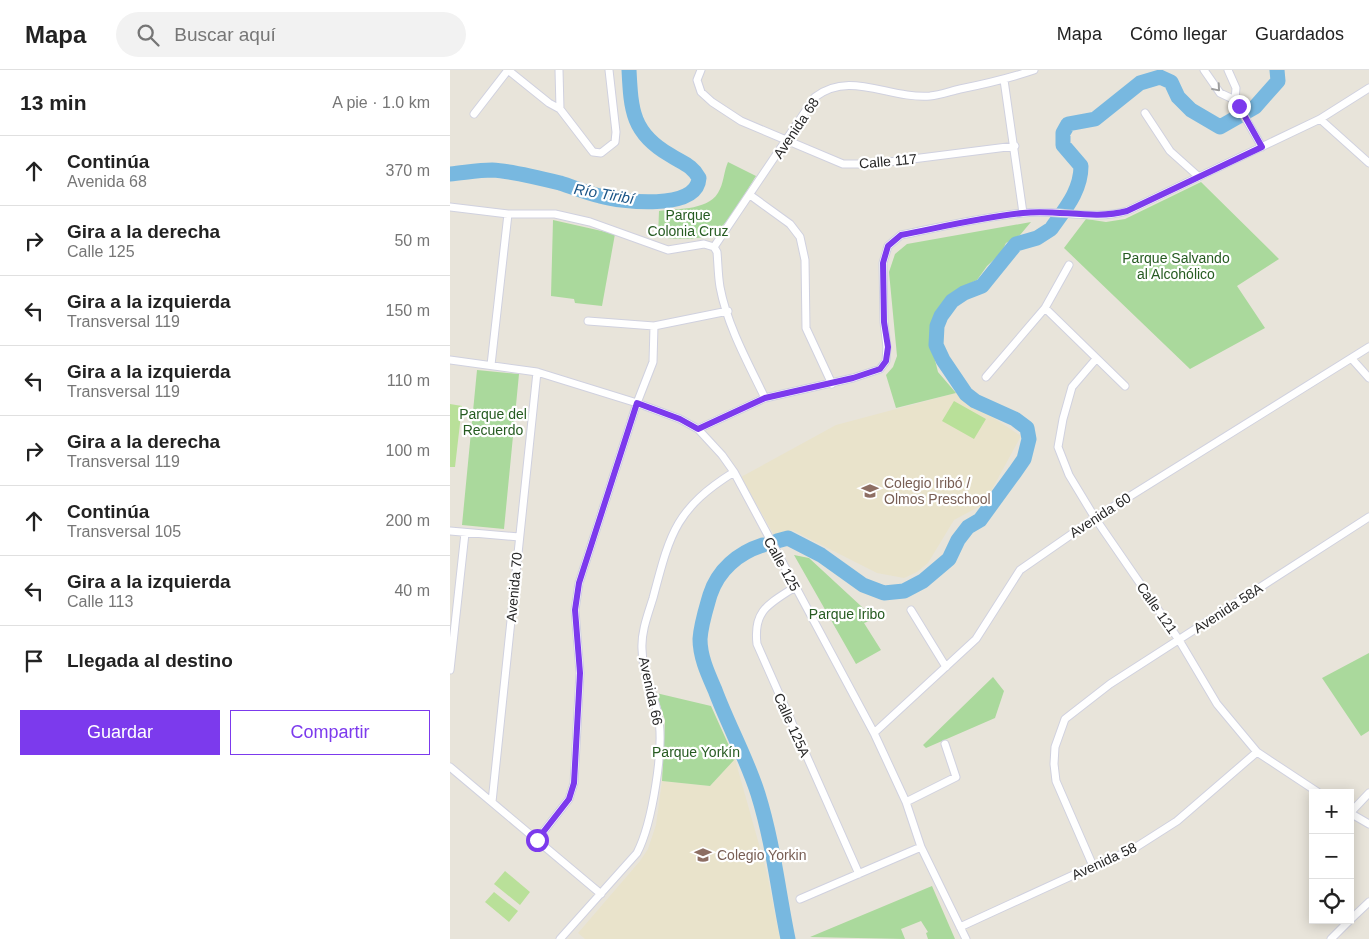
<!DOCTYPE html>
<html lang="es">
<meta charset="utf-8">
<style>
:root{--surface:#fff;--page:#f2f2f2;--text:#222;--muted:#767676;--line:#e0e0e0;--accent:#7c3aed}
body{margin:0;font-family:Arial,sans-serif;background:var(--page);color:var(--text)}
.controls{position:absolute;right:15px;bottom:15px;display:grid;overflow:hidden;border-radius:0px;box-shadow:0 2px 12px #0003}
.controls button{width:45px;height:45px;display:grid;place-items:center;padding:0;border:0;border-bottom:1px solid var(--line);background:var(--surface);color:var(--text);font:25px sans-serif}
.stop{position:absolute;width:15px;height:15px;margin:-11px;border:4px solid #7c3aed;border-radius:50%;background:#fff}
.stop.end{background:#7c3aed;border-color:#fff;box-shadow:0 1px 5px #0008}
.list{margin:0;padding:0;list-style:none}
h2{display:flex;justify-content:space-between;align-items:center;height:65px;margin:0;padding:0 20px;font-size:21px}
h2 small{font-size:16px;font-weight:400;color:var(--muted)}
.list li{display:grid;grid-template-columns:32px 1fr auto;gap:15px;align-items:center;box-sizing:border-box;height:70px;padding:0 20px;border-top:1px solid var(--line)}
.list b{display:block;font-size:19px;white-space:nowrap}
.list p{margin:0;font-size:16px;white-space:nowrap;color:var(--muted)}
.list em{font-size:16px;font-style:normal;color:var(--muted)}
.actions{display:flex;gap:10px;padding:15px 20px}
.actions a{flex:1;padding:11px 0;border:1px solid var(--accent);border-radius:0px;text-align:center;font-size:18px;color:var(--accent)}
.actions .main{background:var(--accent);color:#fff}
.icon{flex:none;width:28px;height:28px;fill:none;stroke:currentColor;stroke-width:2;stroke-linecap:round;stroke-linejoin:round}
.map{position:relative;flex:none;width:919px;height:869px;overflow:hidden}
header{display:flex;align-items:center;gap:30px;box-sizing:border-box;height:70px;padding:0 25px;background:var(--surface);border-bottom:1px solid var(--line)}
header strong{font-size:24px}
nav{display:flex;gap:28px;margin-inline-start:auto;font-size:18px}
.search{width:350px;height:45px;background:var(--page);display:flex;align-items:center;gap:12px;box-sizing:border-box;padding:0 18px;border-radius:28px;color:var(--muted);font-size:19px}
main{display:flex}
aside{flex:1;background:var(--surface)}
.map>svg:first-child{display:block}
.education{fill:#e9e3cb}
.green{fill:#aad99c}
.pitch{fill:#b9e099}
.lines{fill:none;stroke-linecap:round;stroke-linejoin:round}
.river{stroke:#78b8e0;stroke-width:15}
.street-casing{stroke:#d0d1df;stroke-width:9}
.street{stroke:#fff;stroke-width:7}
.oneway{stroke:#9e9e9e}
.route{stroke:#7c3aed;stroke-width:6}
.labels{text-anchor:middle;stroke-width:4.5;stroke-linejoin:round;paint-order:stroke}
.street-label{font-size:14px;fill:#272727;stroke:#fff}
.park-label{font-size:14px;fill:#265b21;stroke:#fff}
.education-label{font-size:14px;fill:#785e54;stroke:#fff;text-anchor:start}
.water-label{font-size:15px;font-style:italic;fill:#1b5587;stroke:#fff}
</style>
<header>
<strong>Mapa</strong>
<div class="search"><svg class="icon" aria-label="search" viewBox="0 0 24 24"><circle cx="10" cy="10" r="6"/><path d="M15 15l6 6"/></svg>Buscar aquí</div>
<nav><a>Mapa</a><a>Cómo llegar</a><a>Guardados</a></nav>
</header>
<main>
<aside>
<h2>13 min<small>A pie · 1.0 km</small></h2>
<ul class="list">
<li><svg class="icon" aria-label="ahead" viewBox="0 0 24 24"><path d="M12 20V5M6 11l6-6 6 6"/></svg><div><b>Continúa</b><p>Avenida 68</p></div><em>370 m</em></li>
<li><svg class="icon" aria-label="right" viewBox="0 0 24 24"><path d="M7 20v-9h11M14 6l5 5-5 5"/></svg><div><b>Gira a la derecha</b><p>Calle 125</p></div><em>50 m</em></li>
<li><svg class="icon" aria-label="left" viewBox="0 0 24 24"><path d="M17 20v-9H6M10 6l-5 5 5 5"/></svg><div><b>Gira a la izquierda</b><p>Transversal 119</p></div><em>150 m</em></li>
<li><svg class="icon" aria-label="left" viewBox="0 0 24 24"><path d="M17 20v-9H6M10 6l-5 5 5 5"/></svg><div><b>Gira a la izquierda</b><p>Transversal 119</p></div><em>110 m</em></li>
<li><svg class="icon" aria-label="right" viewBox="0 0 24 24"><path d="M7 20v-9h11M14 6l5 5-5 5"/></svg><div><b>Gira a la derecha</b><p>Transversal 119</p></div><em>100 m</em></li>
<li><svg class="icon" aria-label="ahead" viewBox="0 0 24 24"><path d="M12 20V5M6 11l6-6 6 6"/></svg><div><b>Continúa</b><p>Transversal 105</p></div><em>200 m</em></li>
<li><svg class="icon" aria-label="left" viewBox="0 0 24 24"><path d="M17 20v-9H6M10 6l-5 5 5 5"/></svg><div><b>Gira a la izquierda</b><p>Calle 113</p></div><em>40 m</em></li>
<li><svg class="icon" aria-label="arrive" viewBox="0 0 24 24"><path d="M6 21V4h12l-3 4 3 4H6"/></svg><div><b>Llegada al destino</b></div></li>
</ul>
<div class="actions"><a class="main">Guardar</a><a>Compartir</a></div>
</aside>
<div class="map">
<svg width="919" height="869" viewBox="0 0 919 869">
<rect width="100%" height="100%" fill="#e8e4da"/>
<!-- education -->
<path class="education" d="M506 323 571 366 534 434 504 450 478 493 467 502 454 508 427 503 342 460 325 467 291 407 386 355Z
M285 689 317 803 330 869H135L128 863 190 791 198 779 206 755 212 711 260 716Z"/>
<!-- green -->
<path class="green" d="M278 92 306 106C297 120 277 155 265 163 252 171 222 169 208 167L209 141C229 138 261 141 270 119 274 110 274 101 278 92Z
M751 112 829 189 787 216 815 258 740 299 614 178 636 149 656 152 675 149Z
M103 150 165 164 152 236 125 233 124 229 101 226Z
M581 152 570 165 556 173 551 183 537 196 527 210 510 218 495 229 484 247 482 278 488 302 506 323 446 338 436 305 443 297 447 286 439 202 445 184 457 174Z
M27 300 69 304 54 459 12 455Z
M344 485 359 488 425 549 414 553 431 580 406 594Z
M919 583V661L911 666 872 608Z
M543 607 554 621 545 648 476 678 473 675Z
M206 623 261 636 285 689 260 716 212 711 215 650Z
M482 816 505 869H478L476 863 478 862 471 851 451 859 455 869 360 867Z"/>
<!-- pitch -->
<path class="pitch" d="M504 331 536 349 524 369 492 351Z
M0 334 12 336 5 397H0Z
M55 801 80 822 70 835 44 814Z
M44 822 68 841 59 852 35 832Z"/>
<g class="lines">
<!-- river -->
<path class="river" d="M0 104C13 103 28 100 42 100 62 101 90 108 110 113 123 117 136 123 150 126 171 132 247 141 249 108 242 95 232 93 220 85 182 63 181 40 179 0
M606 152 601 159C615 139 631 121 631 96L613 75V63L618 54 645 49 690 13 710 7 721 12 728 27 741 40 770 57 805 37 828 11 827 0
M327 471 338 468 371 485 413 515 434 523 454 521 473 511 499 489 508 470 518 457 530 450 565 402 574 389 579 369 577 358 565 349 525 331 516 324 493 290 486 275 487 256 491 246 502 231 514 223 532 216 566 174 587 168 601 159
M313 475C288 483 268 500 260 525 256 539 251 554 250 569 250 587 258 604 265 620 278 655 297 689 308 724 323 772 328 820 338 869"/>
<!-- street casing -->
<g class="street-casing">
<path id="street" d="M58 0 99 33 110 39 143 82 151 83 165 72 166 62 159 0
M109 0 110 39
M251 0 247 10 251 22 262 32 291 51 393 94H423L565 76
M754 0 770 23 785 30 812 77
M778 0 786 18 785 30
M554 10 573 143
M695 43 720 81 749 107
M24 44 58 0
M870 49 919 93
M300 125 340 154 350 167 355 190 356 258 382 314
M0 137 58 144H105L140 152 218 180 254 174 264 177
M264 177 365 27C400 0 438 29 480 26 490 25 501 21 510 19 535 14 560 8 584 0
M264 177 267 182C268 193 268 205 270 217 277 255 298 293 315 328
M595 238 675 316
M138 251 204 256 278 241
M646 289 622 317 613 349 608 377 619 405 645 448 729 570 767 634 807 682 869 723
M902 289 919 308
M0 290 87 302 187 333 230 349 248 359 272 385 284 402 424 663 456 732 471 777 516 869
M41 295 58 144
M536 307 595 238 619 195
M248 359 315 328 403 308 430 299 436 291 437 277 434 252 433 193 438 176 451 165C491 157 532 147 573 143 607 139 644 151 677 141L870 49 919 18
M0 461 69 467
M345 517C319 534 303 540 307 574L409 804
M461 540 496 597
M0 600 15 463
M424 663 526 569 570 500 645 448 919 277
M0 697 151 824
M42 732 87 302
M456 732 506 707 495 674
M900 743 919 723
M900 743 919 754
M87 770 119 729 124 713 130 603 125 540 129 513 187 333 203 292 204 256
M643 796 606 711 604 694 605 677 615 649 660 614 919 447
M350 829 471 777
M900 850 919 832
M510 857 643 796 680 781 727 751 807 682
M110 869 187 783C202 754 215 677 208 645 204 623 192 603 192 579 191 562 198 544 203 528 220 464 225 439 284 402
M881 869 900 850"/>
</g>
<!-- street -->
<use href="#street" class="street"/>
</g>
<!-- one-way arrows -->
<defs><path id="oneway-chevron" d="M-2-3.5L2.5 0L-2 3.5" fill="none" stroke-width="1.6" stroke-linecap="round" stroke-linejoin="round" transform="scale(1.25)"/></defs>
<use class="oneway" href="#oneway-chevron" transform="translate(767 18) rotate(49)"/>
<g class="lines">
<!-- route -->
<path class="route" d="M87 770 119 729 124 713 130 603 125 540 129 513 187 333 230 349 248 359 315 328 403 308 430 299 436 291 438 277 434 252 433 193 438 176 451 165C492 157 533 147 573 143 607 139 644 150 677 141L812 77 789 36"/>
</g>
<!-- icons -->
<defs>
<g id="school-bare" transform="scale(1.35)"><path d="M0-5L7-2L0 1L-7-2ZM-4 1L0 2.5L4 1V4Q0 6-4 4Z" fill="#8d6e63" stroke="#fff" stroke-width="2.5" paint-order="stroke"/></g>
</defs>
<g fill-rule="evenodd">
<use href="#school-bare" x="420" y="421"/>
<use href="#school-bare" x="253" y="785"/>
</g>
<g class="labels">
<!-- street labels -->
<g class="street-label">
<text transform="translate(346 58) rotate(-56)" y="5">Avenida 68</text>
<text transform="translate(438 91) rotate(-5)" y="5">Calle 117</text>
<text transform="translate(650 445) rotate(-33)" y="5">Avenida 60</text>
<text transform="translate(332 494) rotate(61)" y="5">Calle 125</text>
<text transform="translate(64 517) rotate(-85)" y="5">Avenida 70</text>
<text transform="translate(707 538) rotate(55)" y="5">Calle 121</text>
<text transform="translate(778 538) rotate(-33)" y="5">Avenida 58A</text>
<text transform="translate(201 621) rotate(78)" y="5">Avenida 66</text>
<text transform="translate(342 655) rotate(66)" y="5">Calle 125A</text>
<text transform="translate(654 791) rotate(-25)" y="5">Avenida 58</text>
</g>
<!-- park labels -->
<g class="park-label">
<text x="238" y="150">Parque<tspan x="238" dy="16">Colonia Cruz</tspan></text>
<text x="726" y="193">Parque Salvando<tspan x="726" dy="16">al Alcohólico</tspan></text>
<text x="43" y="349">Parque del<tspan x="43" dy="16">Recuerdo</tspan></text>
<text x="397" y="549">Parque Iribo</text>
<text x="246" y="687">Parque Yorkín</text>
</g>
<!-- education labels -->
<g class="education-label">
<text x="434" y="418">Colegio Iribó /<tspan x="434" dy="16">Olmos Preschool</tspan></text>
<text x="267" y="790">Colegio Yorkin</text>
</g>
<!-- water labels -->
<g class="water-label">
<text transform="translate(154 124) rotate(10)" y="5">Río Tiribí</text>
</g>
</g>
</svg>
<div class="controls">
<button>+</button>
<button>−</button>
<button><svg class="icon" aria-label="locate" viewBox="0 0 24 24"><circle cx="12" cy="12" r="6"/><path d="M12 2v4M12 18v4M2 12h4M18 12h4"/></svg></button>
</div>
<div class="stop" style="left:87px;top:770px"></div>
<div class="stop end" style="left:789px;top:36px"></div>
</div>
</main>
